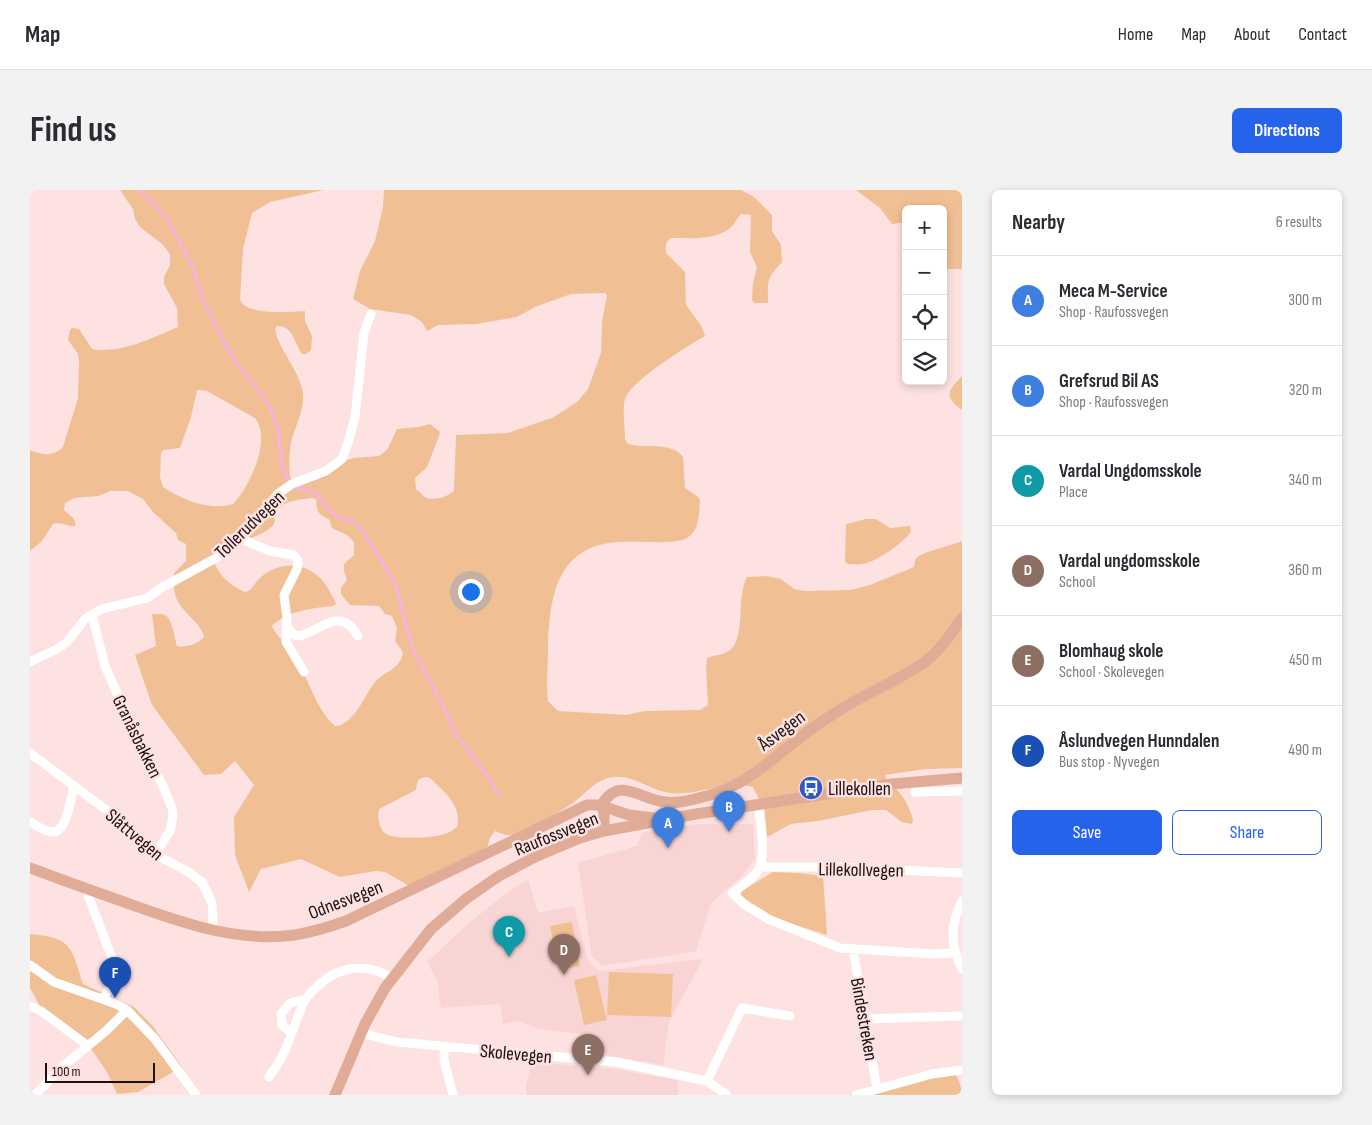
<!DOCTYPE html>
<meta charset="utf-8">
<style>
:root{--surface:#fff;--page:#f2f2f3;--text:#2b2b33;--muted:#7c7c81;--line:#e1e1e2;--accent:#2563eb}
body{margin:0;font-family:"Sofia Sans Condensed",sans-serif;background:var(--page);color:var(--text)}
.controls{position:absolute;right:15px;top:15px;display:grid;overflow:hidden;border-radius:8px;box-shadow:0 2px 8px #0003}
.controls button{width:45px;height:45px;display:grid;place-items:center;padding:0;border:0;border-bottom:1px solid var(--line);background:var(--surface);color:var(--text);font:25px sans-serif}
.scale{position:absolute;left:15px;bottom:12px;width:110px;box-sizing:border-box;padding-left:5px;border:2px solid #1b1111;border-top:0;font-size:14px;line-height:18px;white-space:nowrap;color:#1b1111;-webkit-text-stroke:4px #fee1e1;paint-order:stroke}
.you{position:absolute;left:440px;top:401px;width:18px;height:18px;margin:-12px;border:4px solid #fff;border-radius:50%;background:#1a73e8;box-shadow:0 0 0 8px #1a73e833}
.badge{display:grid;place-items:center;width:32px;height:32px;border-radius:50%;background:var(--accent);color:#fff;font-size:16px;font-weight:700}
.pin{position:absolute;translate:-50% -41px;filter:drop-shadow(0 1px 2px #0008)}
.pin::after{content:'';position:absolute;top:26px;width:18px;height:15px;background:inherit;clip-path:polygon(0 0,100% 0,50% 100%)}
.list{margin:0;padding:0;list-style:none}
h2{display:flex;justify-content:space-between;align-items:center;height:65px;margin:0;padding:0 20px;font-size:21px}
h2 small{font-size:16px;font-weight:400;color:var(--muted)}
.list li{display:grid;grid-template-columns:32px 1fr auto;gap:15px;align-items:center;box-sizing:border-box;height:90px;padding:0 20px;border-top:1px solid var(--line)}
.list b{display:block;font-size:19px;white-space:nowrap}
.list p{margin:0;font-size:16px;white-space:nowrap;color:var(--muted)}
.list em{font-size:16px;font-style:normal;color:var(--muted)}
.actions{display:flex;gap:10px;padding:15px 20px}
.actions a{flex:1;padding:11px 0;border:1px solid var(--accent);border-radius:8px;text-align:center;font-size:18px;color:var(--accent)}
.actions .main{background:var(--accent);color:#fff}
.icon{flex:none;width:28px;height:28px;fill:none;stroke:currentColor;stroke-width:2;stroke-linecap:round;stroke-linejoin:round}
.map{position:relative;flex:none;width:932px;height:905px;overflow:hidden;border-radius:8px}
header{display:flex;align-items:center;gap:30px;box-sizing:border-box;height:70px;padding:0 25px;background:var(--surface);border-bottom:1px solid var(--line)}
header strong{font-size:24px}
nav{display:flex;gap:28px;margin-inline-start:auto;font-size:18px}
.intro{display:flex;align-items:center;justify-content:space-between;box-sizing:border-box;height:120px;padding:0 30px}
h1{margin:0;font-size:35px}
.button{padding:12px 22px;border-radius:8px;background:var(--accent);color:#fff;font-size:18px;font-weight:700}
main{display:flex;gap:30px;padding:0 30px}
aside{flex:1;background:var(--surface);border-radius:8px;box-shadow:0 2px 8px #0003}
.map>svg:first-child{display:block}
.built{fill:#f9d4d4}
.green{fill:#f0c094;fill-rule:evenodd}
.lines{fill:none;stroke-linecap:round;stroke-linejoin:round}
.stream{stroke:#fbaded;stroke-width:2.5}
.minor{stroke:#fff;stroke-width:9}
.major{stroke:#e0ac97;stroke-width:11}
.labels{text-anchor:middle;stroke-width:5;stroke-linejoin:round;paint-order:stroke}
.street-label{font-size:19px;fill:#1b1111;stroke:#fee1e1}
.poi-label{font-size:19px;fill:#1b1111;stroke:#fee1e1;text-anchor:start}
</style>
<header>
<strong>Map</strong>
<nav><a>Home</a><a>Map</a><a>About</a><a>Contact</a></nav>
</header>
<div class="intro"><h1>Find us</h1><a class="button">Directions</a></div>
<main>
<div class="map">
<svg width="932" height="905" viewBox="0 0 932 905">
<rect width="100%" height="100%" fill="#fee1e1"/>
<!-- built -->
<path class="built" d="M668 634H723L725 669 712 686 681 713 666 761 572 776 562 767 548 673 607 656 612 643Z
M498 689 508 723 544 716 558 771 569 781 673 769 639 832 633 875 577 865 563 845 509 839 489 831 473 834 471 816 469 814 411 818 407 790 397 772 439 733 470 708Z
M502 872 585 879 647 890 648 905H497L496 897Z"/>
<!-- green -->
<path class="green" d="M90 0H294L240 12 222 23 213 59 210 109C214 126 260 122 275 121V131L282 146 281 160 276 164H272C264 153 264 136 247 136L245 139C248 159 269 179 273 203 275 219 265 237 261 252 259 263 259 276 260 287L262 290 323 268 349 266 357 260 367 239 388 237 400 234 410 242 409 246 397 277 385 288 386 299 396 308C407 310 415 308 424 301L426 245 478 243 524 227 547 212 558 199 571 163 572 132 577 105 575 103 541 104 505 117 487 127 446 134 408 135 397 141 392 132 381 125 340 119 323 109 330 81 345 51 353 17 354 0H711L724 7 742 25V41L751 55 752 72C736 89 738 91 738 113H724L722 110 723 93 727 77 720 62 721 25 711 24C706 29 704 37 696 41 680 50 659 48 641 48 635 51 636 56 636 63L655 82 656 115 672 137 675 146C657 156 601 191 595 209 592 221 595 237 595 249L598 254C615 259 642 251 653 267L655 298 668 307 670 310C669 323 670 340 657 348 644 355 606 351 589 352 526 356 520 406 518 458 518 475 516 494 518 511L528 521 596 525 615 521 670 520 678 515 676 478 677 468C684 465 693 465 699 461 716 450 706 406 717 387L737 386 751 389 764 399 774 401 821 400 840 395 884 377C885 372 885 368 889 366 892 363 925 354 932 351V578L895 579 855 585C857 594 867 598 872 606 877 613 882 623 883 631L882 634 872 632 856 620H842L788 631 761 634 737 647 735 621 723 597C698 590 667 606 640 603 618 600 601 582 578 588 564 592 555 604 544 612 533 620 496 643 484 645 477 646 472 644 465 641 458 650 457 655 458 667L383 698 355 682 345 681 310 687 271 669 231 679 219 702 205 665 204 627 224 595 205 571 191 584 174 585 122 515 105 465 126 456 122 424C126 424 131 423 135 425 142 428 145 449 147 456 156 458 168 454 174 447 171 431 149 422 145 404 143 398 144 390 144 383L156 371V354L148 350 146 343 123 322 113 309 98 301H81L68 306 44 308 35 313 34 320 44 329 46 336C37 337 31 331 23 334L12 351 0 361V260C11 265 24 267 33 257L48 208 49 171 48 164 38 150 40 140 42 138 49 139 62 159C91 164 122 148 148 137L147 118 134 94V87L140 75V64L132 54 110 37 105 29 103 19ZM167 200 177 201 225 228C242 250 220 296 203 314 178 321 153 310 133 297L130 287 131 263 133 260 150 258 161 227ZM283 308 286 309C287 320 287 325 299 329L302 338 317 345 324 352V365L314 374V381L317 390 311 398V404L320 415 349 416 355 424 362 426 367 438 365 451 373 462C371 479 355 481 345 492 335 505 323 536 305 536 289 522 282 500 273 482 268 472 261 464 256 455 252 449 244 443 242 436 256 421 284 418 303 416L306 414 305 411C301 404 297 395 290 388 273 371 249 372 231 387 224 392 223 401 215 402 201 396 189 386 184 372L194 356C205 353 243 344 245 331 245 329 244 325 244 323 253 311 269 309 283 308ZM396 587 400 588C413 601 433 616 427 637 423 640 419 643 414 644 402 648 367 650 356 644 349 640 347 626 349 619L386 600C387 592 387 588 396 587Z
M826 0H932V79H913V19H876V32L862 34 850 18Z
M932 186V220C913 206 918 201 932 186Z
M836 329H846L860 338 880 336 881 342C873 353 846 372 833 374 828 375 822 374 817 374L815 371 816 334Z
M743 682 768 683 793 686 797 745 747 729 711 706 712 701Z
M542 732 550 776 529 780 520 736Z
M0 744C42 748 41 756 53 794L104 817 122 835 152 877 108 902 87 904 77 882 57 853 10 816 0 798Z
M579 782 643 784 641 827 577 825Z
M566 785 577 830 554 835 544 790Z
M925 881C927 890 932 896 932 905H819Z"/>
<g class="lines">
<!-- stream -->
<path class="stream" d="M110 0 135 26 143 40 162 76 172 108 195 154 208 176 228 200 240 217 248 239 252 276 258 291 266 298 285 302 300 321 309 327 321 331 330 337 359 383 367 399 382 458 415 519 423 540 461 591 469 606"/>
<!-- minor -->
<path class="minor" d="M209 348 240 361 264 365 268 371 267 379 254 405 257 428 256 452 274 482
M62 425 75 476 103 539 133 596 142 618 143 627 140 641 125 664
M257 437 264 445 270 446C292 439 311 416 328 446
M0 472 27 459 36 453 55 429 72 419 117 408 131 398 186 368 209 348 249 303 262 294 296 281 312 269 318 253 325 227 334 143 341 124
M0 563 79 622 130 667 157 681 172 692 182 713 183 729 182 740
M885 602 932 601
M728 614C730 632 736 659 730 676 727 687 711 696 702 703L715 715 738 729 810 758 903 764 924 763
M0 632C7 636 15 642 23 642 37 642 41 607 44 596
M730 677H802L932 683
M58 705 87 781 85 788 73 809
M932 711C920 736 920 754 932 779
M823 759 847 899
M0 775 24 792 86 814 97 820 125 849 166 905
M0 816 11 821 57 855
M835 829 932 826
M262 843 252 835 251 824 260 813 276 809
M330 843 367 852 586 872 677 891 697 905
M414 856V870L423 905
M239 887C247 876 254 865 258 853 264 839 268 824 275 810 278 804 284 800 288 796 309 775 337 773 362 788
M677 891 712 818 760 826
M5 905 30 879 77 840 97 820
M826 905 902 884 932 880"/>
<!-- major -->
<path class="major" d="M571 616C589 584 610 610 635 612 650 614 665 609 680 605 711 597 738 573 763 553 778 541 794 530 810 520 839 501 875 489 902 466 914 455 923 441 932 428
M571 616 574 622V641
M0 678C32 690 65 702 97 713 150 732 207 753 265 745 282 742 299 737 316 731L557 615H569L599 625 624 628
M305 905 335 834 355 798 401 739 437 708 469 686 505 667 550 648 574 641 666 624 862 594 932 588"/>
</g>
<!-- icons -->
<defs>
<g id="bus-disc" transform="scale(1.25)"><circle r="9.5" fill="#2f59c9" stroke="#fee1e1"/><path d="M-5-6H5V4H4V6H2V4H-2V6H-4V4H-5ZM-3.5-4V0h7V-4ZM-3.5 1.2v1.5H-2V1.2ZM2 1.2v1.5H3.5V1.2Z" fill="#fff"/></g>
</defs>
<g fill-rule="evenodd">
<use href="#bus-disc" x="781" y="598"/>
</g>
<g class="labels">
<!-- street labels -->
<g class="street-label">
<text transform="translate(219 334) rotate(-44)" y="7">Tollerudvegen</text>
<text transform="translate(751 540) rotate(-37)" y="7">Åsvegen</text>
<text transform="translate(108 546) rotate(64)" y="7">Granåsbakken</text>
<text transform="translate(526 643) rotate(-22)" y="7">Raufossvegen</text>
<text transform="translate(105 644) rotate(40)" y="7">Slåttvegen</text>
<text transform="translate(831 679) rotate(1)" y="7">Lillekollvegen</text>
<text transform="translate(315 709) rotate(-21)" y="7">Odnesvegen</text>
<text transform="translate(835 829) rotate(80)" y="7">Bindestreken</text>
<text transform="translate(486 863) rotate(5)" y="7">Skolevegen</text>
</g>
<!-- poi labels -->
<g class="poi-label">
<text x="798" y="605">Lillekollen</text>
</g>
</g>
</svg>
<div class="controls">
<button>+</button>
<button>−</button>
<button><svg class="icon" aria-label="locate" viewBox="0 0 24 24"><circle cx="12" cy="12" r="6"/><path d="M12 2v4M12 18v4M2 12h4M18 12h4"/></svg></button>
<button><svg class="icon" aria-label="layers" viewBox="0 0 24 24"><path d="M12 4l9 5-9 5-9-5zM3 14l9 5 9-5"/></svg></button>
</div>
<div class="scale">100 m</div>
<div class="you"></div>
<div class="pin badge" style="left:638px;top:658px;background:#3f7fe0">A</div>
<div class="pin badge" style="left:699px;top:642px;background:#3f7fe0">B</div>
<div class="pin badge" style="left:479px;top:767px;background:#0f9aa8">C</div>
<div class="pin badge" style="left:534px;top:785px;background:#8d6e63">D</div>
<div class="pin badge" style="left:558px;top:885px;background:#8d6e63">E</div>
<div class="pin badge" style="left:85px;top:808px;background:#1a4fb4">F</div>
</div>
<aside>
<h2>Nearby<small>6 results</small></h2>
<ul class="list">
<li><span class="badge" style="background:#3f7fe0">A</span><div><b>Meca M-Service</b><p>Shop · Raufossvegen</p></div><em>300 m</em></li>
<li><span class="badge" style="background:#3f7fe0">B</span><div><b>Grefsrud Bil AS</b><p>Shop · Raufossvegen</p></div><em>320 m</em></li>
<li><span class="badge" style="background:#0f9aa8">C</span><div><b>Vardal Ungdomsskole</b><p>Place</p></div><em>340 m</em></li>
<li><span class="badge" style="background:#8d6e63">D</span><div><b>Vardal ungdomsskole</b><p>School</p></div><em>360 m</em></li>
<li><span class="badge" style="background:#8d6e63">E</span><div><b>Blomhaug skole</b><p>School · Skolevegen</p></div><em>450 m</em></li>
<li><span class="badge" style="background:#1a4fb4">F</span><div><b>Åslundvegen Hunndalen</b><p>Bus stop · Nyvegen</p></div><em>490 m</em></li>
</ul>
<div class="actions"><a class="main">Save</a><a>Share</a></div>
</aside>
</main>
